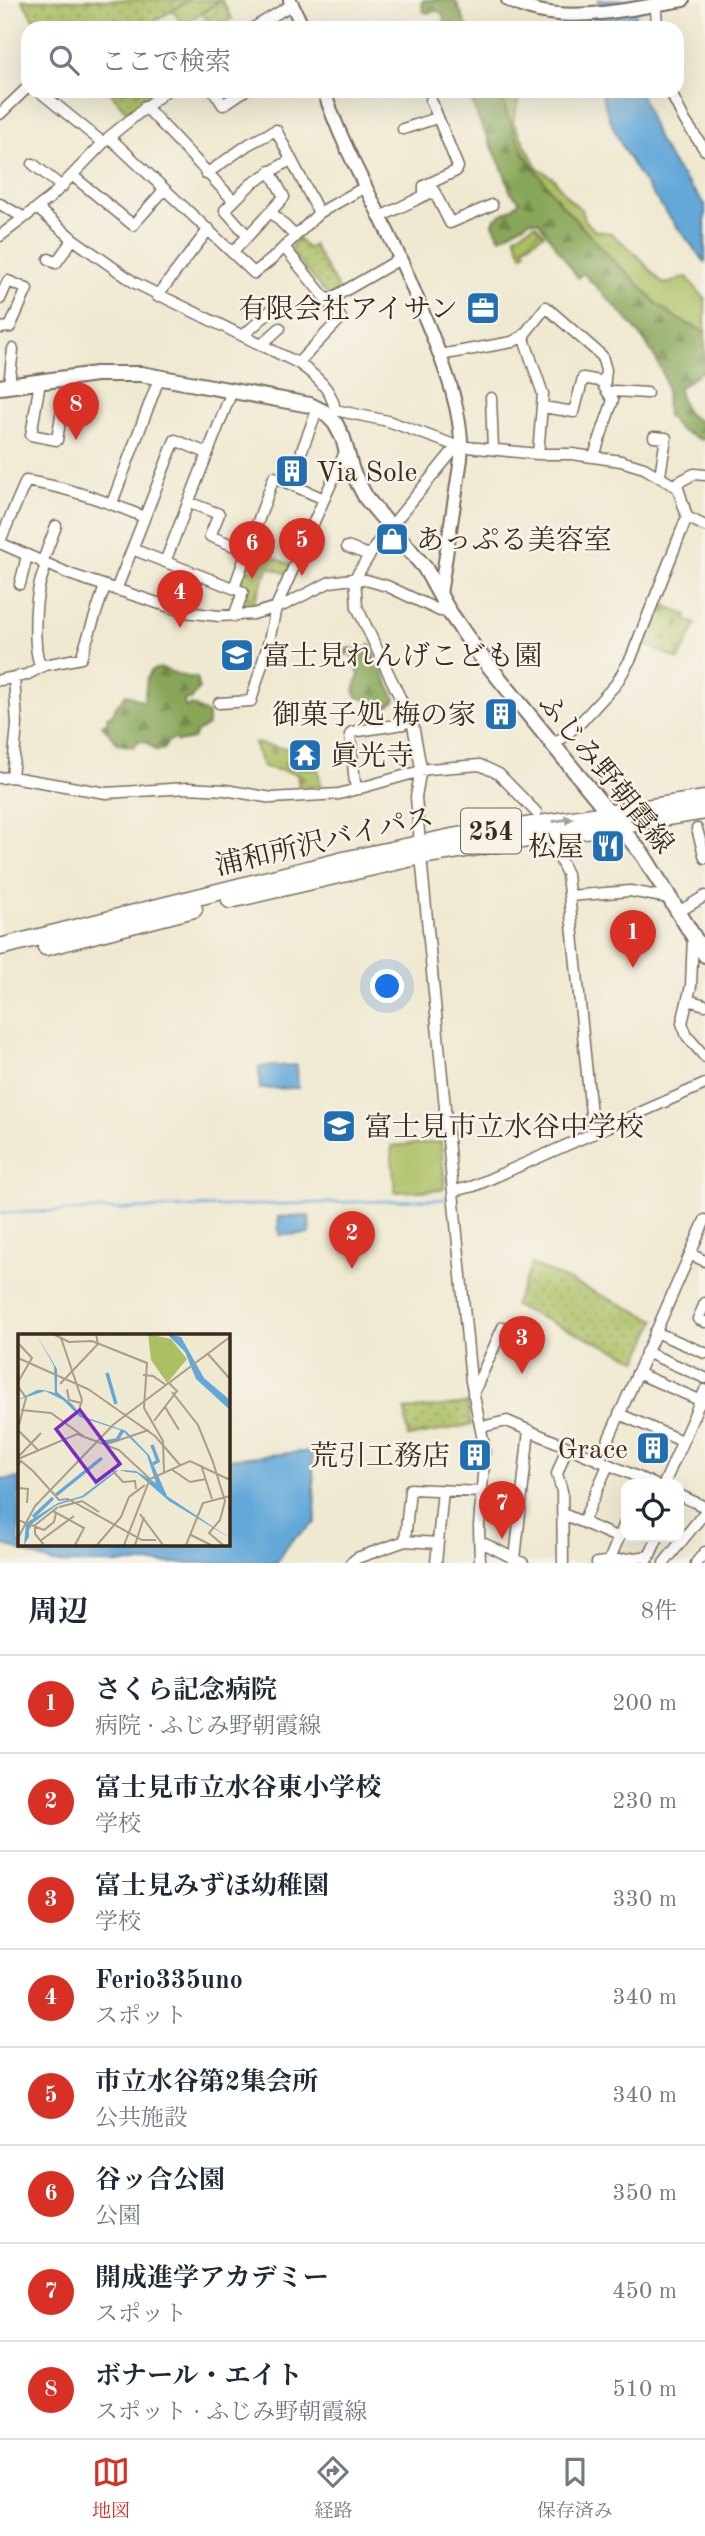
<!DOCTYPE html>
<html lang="ja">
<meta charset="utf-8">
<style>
:root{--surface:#fff;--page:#f2f2f3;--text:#1f2937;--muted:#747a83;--line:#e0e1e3;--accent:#d93025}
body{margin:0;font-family:"Old Standard TT","Noto Serif JP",serif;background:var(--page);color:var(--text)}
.controls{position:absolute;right:21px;bottom:21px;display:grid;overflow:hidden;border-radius:14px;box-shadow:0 7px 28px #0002}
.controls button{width:63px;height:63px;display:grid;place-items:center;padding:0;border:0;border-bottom:2px solid var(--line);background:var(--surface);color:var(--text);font:35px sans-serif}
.you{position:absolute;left:388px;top:987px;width:24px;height:24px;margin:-18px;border:5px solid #fff;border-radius:50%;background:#1a73e8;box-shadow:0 0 0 10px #1a73e833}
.badge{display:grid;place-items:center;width:46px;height:46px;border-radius:50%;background:var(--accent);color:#fff;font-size:23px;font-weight:700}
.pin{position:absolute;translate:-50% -58px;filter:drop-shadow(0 2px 4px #0008)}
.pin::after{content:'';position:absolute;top:37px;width:24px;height:21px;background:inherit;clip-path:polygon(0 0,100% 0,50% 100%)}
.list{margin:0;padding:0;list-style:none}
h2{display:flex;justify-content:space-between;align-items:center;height:91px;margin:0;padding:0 28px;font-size:30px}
h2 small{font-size:23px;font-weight:400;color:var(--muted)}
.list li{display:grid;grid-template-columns:46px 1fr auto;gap:21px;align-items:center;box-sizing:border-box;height:98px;padding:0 28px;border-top:2px solid var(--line)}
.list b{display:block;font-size:26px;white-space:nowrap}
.list p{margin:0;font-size:23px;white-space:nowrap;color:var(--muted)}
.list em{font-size:23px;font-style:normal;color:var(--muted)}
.icon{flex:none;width:38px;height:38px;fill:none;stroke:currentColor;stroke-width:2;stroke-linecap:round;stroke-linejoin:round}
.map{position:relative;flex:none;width:705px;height:1563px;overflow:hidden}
.search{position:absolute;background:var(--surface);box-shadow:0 7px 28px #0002;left:21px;right:21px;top:21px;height:77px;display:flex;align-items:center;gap:18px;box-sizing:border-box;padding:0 24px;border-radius:21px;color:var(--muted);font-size:26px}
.sheet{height:875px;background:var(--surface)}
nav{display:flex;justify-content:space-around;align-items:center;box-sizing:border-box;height:98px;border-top:2px solid var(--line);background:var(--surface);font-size:19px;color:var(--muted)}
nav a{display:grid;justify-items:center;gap:4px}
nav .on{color:var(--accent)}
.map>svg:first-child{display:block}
.grass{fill:#abbf63;stroke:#737440;stroke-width:2}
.forest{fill:url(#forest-firs);stroke:#62683c;stroke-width:2}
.cemetery{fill:url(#cemetery-stones);stroke:#737440;stroke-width:2}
.park{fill:url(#park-dots);stroke:#737440;stroke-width:2}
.garden{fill:url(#garden-furrows);stroke:#737440;stroke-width:2}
.water{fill:#63a8d9;stroke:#4f697c;stroke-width:2}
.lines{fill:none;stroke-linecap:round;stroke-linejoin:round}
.stream{stroke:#63a8d9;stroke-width:2.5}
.minor-casing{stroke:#7a6d5d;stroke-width:13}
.tertiary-casing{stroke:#7a6d5d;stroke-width:16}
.secondary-casing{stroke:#7a6d5d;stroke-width:18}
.trunk-casing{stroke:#7a6d5d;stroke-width:19}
.minor{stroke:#fff;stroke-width:10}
.tertiary{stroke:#fff;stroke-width:12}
.secondary{stroke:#fff;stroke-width:14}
.trunk{stroke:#fff;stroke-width:16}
.oneway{fill:#a79f9a}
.labels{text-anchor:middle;stroke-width:5;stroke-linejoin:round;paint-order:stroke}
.shield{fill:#f7f3e8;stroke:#73665b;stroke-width:2}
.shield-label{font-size:26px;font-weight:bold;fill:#3b2a1e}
.poi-label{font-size:28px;fill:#3b2a1e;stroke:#f7f3e8;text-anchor:end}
.street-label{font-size:28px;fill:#3b2a1e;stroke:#f7f3e8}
.inset-river{fill:none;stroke:#63a8d9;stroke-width:3.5}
.inset-road{fill:none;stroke:#a79d89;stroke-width:2}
.view{fill:#7b2cbf;fill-opacity:0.15;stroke:#7b2cbf;stroke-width:3.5}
.inset-edge{fill:none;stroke:#3b2a1e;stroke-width:3.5}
</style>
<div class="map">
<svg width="705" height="1563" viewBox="0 0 705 1563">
<defs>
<pattern id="forest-firs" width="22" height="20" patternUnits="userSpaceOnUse" patternTransform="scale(1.75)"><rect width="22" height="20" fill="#88a659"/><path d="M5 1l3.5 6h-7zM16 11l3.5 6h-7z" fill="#708749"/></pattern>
<pattern id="cemetery-stones" width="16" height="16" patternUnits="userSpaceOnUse" patternTransform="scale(1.75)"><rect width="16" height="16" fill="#abbf63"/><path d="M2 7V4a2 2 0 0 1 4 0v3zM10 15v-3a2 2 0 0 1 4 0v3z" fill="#8c9b51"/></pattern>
<pattern id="park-dots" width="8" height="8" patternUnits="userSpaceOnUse" patternTransform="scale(1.75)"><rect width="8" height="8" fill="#abbf63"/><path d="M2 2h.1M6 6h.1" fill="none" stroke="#8c9b51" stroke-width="1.8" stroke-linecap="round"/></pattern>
<pattern id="garden-furrows" width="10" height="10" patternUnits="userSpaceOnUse" patternTransform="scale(1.75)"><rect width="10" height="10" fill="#abbf63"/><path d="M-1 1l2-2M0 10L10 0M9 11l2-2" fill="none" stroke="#8c9b51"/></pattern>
</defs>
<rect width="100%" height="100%" fill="#f7f3e8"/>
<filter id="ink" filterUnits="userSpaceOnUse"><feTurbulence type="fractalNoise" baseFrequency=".0143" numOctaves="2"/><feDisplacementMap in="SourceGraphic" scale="14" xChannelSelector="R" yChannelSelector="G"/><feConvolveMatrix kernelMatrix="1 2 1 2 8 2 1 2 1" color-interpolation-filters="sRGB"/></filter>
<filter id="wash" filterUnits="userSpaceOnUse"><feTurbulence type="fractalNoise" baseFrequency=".00686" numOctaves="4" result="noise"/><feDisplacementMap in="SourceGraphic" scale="28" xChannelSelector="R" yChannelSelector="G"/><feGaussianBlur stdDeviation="1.57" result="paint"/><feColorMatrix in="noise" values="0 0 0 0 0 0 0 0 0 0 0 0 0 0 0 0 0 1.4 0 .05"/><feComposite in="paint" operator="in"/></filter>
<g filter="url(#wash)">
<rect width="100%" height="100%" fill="#efe9d1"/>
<!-- grass -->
<path class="grass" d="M188 0H219L183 26 173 10Z
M499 91H521L513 122 537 167 554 179 568 198 582 210 586 222 596 231 611 233 634 252 662 283C672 286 677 277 687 277L705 299V332L680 320 657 304 628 273 614 262 560 203 525 155 513 130Z
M441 1142 445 1186 442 1190 395 1192 391 1146Z"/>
<!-- forest -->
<path class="forest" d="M425 0H455L468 28H447L442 13 437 11 427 13 423 11 422 2Z
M469 91H499L513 130 525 155 560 203 614 262 628 273 657 304 679 320 705 332V370C694 375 689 383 679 387 681 404 685 417 703 422L705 418V438L702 440 681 431 667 416C666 407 667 397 666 388 661 347 610 302 583 273L578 278 539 222 531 220 500 238 493 224 495 218 513 208 520 201 510 191C502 157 477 127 469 91Z
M370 644 375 655 374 659 381 668 396 700 387 707 357 697 354 691 359 675 351 653 340 656 342 650 352 648 356 651 361 648 366 651Z
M161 668 186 677H197L199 688 191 700 185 699 184 704 186 707 192 705 208 714V725L196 733 193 739 178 742 174 739 168 741 164 749 157 751 145 741 137 742 134 747 118 744 102 725 107 723V717L113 714 115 708 126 694 144 702 147 678 152 670Z"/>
<!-- cemetery -->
<path class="cemetery" d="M658 602 687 615 685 620 696 624 679 660 641 643Z
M254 743 295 750 291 767 318 769 321 787H299L297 774 263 767Z"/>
<!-- park -->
<path class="park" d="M22 0H188L145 28H39Z
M109 91H158L129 114Z
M298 238 308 249 313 245 339 290 331 296 327 295 292 253V245Z
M252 548 292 565 287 574 269 567 250 611 241 612 239 584Z
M532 1264 656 1320 638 1360 514 1306Z
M468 1403 471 1425 408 1437 405 1410Z"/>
<!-- garden -->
<path class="garden" d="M222 0 232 19 222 25 220 21 210 26 202 13Z
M535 224 544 234 524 247 526 252 522 255 515 236Z"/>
<!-- water -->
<path class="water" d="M598 0H638L633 28H598Z
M601 91H640L658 140 676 169 705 204V262C664 210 617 157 601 91Z
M297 1065 298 1088 260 1089 259 1067Z
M309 1216 310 1234 279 1235 278 1217Z
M312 1451 316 1522 292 1540 276 1563H53L0 1543V1480L19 1478V1544H228V1459Z"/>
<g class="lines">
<!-- stream -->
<path class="stream" d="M0 1213 447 1199"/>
</g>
</g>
<g filter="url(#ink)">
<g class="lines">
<!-- minor casing -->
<g class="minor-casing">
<path id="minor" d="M656 10 657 28
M253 28 293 4
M39 91 103 143
M214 91 223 105 244 91
M670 91 685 121 705 150
M145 106 233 200
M0 114 28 87
M403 129 437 118
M109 137 254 273 271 260 319 213 365 187
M33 164 62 187
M206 174 249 144 276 130 319 213
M73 176 133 225 164 190
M424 195V186L456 171 458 167 431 100
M0 204 23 217
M37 208 73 239 135 283 298 363C315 375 332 389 335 410
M271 212 295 236
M380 217 434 191 450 223 492 205
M247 235 225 210 251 184 290 160
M0 236 50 198 109 137 166 91
M284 247 341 318 298 363
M233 252 284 197 270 171
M49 259 56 263 73 239
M157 296 209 229
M0 299 8 281 27 289 10 327 0 328
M327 301 400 259
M244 335 279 303
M523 336 543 394 538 454
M262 344 280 328
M440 355 512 342 523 336 546 307 602 356 606 370 604 387 613 400 594 456
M40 382 31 435 57 440 67 378
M9 385 13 349
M609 394 614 391 647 393
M491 398 493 449
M543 407 574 412 583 378 605 382
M330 416 335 410 388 421 457 446 538 454H572L621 461 644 468 678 488 687 517 631 658 616 684 581 722 553 746
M654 437 666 438 660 475
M302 450 318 408
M675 484 694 474 705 475
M188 502 219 514 210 536 247 551
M112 503 160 376
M687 517 705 526
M0 541 26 481C67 487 106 501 144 517
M0 543 72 575 185 612 219 616 253 614 284 605 330 582 359 578 387 586 440 611 448 610
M347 547 369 555
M132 549 243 592 234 616
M165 562 232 391
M42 563 56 526
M20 584 27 556
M234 588 274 477 324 499
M116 590 175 440 207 453
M41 667C33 652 35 609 38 593 39 583 43 574 46 565
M0 680 26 675 45 665 81 658 105 586
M219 703 251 701 269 641 276 607 346 450
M12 777 17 725 14 677
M0 778 12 777 106 793 187 788 225 790 272 798 339 794 428 769 480 765 499 774 536 812
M359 789 355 783 350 735 352 732 403 724 410 720
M697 829 705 858
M420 844 416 797 421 768 413 725 357 607 355 578 378 542 457 446
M553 845 567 874 593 1134
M421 856 471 1381 485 1450 479 1526 480 1563
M569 896 630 891 663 897 669 893
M680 911 705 896
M693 936 691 986 682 1023 687 1036 705 1057
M688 1000 705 1005
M454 1191 474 1186 705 1084
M690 1254 705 1261
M705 1303 698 1319 705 1322
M655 1332 705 1353
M646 1352 705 1378
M637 1373 704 1402
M473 1394 503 1327
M619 1414 682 1441
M481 1427 507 1421 654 1484
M599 1461 705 1220
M664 1484 705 1390
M679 1495 705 1507
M563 1514 619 1538
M583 1522 608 1465
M405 1541 410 1489 482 1492
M479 1541 523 1563
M515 1559 529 1430
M648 1559 658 1537
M351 1563 357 1558 405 1541 438 1543
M436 1563 443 1490
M563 1563 562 1491 557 1474 567 1447
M597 1563 649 1556
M608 1563 626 1521
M664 1563 705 1512
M696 1563 705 1552"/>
</g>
<!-- tertiary casing -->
<g class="tertiary-casing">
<path id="tertiary" d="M290 0 303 28
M508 0C560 28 627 9 683 0
M324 91C341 143 367 188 390 237 405 267 417 299 430 330 446 370 464 416 461 459L440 594"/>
</g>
<!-- secondary casing -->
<g class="secondary-casing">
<path id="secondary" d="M0 387 96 374H141L310 405 324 412 335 423 343 438 352 471 366 498 425 568 448 610 476 650 643 855 705 955"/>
</g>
<!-- trunk casing -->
<g class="trunk-casing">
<path id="trunk" d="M230 900 421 856 705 811
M0 947 348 859 452 837 705 799
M46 947 194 909"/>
</g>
<!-- minor -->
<use href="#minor" class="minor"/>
<!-- tertiary -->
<use href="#tertiary" class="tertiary"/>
<!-- secondary -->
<use href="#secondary" class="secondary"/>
<!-- trunk -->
<use href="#trunk" class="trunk"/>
</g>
<!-- one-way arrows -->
<defs><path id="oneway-solid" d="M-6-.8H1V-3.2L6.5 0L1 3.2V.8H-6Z" transform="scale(1.75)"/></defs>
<use class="oneway" href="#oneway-solid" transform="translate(563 820) rotate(-9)"/>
</g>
<!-- icons -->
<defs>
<g id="office-square" transform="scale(1.75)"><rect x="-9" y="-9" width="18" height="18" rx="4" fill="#1f6fb2" stroke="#f7f3e8"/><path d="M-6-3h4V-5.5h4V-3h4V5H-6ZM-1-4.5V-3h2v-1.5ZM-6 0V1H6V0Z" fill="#fff"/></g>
<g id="building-square" transform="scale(1.75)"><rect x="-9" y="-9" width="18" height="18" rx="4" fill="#1f6fb2" stroke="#f7f3e8"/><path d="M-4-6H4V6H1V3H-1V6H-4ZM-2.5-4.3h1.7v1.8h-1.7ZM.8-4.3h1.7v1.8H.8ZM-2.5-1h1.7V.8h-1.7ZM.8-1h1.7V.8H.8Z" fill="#fff"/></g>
<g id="shop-square" transform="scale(1.75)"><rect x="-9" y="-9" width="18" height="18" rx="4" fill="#1f6fb2" stroke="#f7f3e8"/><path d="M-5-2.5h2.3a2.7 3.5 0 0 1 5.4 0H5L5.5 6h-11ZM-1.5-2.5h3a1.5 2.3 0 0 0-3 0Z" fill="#fff"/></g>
<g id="school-square" transform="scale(1.75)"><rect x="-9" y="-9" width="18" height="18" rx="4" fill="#1f6fb2" stroke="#f7f3e8"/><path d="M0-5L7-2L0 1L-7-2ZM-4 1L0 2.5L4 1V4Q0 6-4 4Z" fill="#fff"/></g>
<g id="temple-square" transform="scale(1.75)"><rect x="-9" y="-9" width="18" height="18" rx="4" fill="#1f6fb2" stroke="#f7f3e8"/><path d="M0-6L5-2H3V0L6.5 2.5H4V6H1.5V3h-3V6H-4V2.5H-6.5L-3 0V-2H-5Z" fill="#fff"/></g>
<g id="restaurant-square" transform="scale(1.75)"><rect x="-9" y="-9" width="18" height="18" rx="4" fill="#1f6fb2" stroke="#f7f3e8"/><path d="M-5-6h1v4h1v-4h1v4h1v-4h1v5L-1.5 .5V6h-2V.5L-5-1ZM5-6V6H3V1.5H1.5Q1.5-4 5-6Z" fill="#fff"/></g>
</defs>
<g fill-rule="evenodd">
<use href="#office-square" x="483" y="308"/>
<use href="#building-square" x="292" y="471"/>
<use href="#shop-square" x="392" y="539"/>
<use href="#school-square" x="237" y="655"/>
<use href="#building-square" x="501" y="714"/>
<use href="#temple-square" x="305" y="755"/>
<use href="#restaurant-square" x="608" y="846"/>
<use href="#school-square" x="339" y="1126"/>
<use href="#building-square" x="653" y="1448"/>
<use href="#building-square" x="475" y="1455"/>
</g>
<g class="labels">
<!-- shield labels -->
<rect class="shield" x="461" y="808.5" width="60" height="45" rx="5"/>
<g class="shield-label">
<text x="491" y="840">254</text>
</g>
<!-- poi labels -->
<g class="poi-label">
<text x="458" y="318">有限会社アイサン</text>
<text x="316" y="481" text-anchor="start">Via Sole</text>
<text x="416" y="549" text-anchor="start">あっぷる美容室</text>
<text x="262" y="665" text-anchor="start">富士見れんげこども園</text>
<text x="476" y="724">御菓子処 梅の家</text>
<text x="330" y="765" text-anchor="start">眞光寺</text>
<text x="584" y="856">松屋</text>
<text x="364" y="1136" text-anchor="start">富士見市立水谷中学校</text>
<text x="628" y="1458">Grace</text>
<text x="450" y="1465">荒引工務店</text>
</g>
<!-- street labels -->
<g class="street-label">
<text transform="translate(607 773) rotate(51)" y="10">ふじみ野朝霞線</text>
<text transform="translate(324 840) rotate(-13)" y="10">浦和所沢バイパス</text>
</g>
</g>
<!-- overview -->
<g transform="translate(18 1334)">
<rect width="212" height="212" fill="#efe9d1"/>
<path d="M130 0 153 5 169 25 149 49 133 26Z" fill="#abbf63"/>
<path d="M18 0 39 35V58L54 70 64 82 108 97 131 121 149 162 212 204 151 167 119 139 108 138 101 136 66 163 39 171 15 189 11 196V203L6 211 8 189 40 169 64 162 97 137 103 136 118 137 138 149 129 121 105 97 62 83 45 66 27 57 0 66 19 56H26L37 59 36 32ZM149 0 163 3 186 44 212 66V76L178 45 167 18Z" fill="#63a8d9"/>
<path class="inset-river" d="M89 39 98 70M86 108 99 106 105 96M134 111 140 127 135 130M38 161 84 124M15 183 35 164"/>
<path class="inset-road" d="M35 0 51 8 74 7 129 29 126 74 145 107 146 138M43 4 64 66 61 76 48 87M0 9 14 24 0 48M190 20 212 45M0 24 70 55 137 102 162 131M125 41 135 42 148 51M42 50 80 10 78 0M0 52 8 64 0 95M49 55 51 66 63 69M154 58 180 91 195 128 207 167 202 186 191 199 205 211M147 73 161 96M3 76 33 79 68 104M136 87 159 57 151 49M0 96 21 117M89 110 131 96M0 123 23 99M0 125 59 100 101 116 132 145M183 131 194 165M0 132 3 127 15 137 41 166 50 165 124 206H138M153 135 172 148 188 145M94 136 105 148 117 147 118 155M0 154 10 155 9 169M41 173 64 167 81 178M35 177 66 194 57 211M122 180 145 211M0 186 26 196 36 188 38 179M173 201 193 211M0 204 17 172 96 90 212 3M22 207 56 182M26 211 17 200V191L40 173M79 211 103 183 111 163 127 151M106 211 132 145 172 127 212 146M117 211 126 183M168 211 185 169 212 162"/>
<path class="view" d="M62 76 102 130 78 148 38 95Z"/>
<rect width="212" height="212" class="inset-edge"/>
</g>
</svg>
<div class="controls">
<button><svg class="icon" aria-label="locate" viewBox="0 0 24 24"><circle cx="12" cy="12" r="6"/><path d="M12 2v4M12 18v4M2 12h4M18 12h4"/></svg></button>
</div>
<div class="you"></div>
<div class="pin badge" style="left:633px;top:968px">1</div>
<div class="pin badge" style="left:352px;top:1269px">2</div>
<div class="pin badge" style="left:522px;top:1374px">3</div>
<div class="pin badge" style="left:180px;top:628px">4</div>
<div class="pin badge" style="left:302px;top:576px">5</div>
<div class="pin badge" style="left:252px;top:579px">6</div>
<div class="pin badge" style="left:502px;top:1539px">7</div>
<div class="pin badge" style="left:76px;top:440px">8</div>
<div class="search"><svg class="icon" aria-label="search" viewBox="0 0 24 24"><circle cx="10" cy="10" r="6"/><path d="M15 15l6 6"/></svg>ここで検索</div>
</div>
<section class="sheet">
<h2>周辺<small>8件</small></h2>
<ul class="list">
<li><span class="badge">1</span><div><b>さくら記念病院</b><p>病院 · ふじみ野朝霞線</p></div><em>200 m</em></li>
<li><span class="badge">2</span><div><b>富士見市立水谷東小学校</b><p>学校</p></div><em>230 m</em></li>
<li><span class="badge">3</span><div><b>富士見みずほ幼稚園</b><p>学校</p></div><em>330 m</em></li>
<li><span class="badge">4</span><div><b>Ferio335uno</b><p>スポット</p></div><em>340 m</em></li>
<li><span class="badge">5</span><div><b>市立水谷第2集会所</b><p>公共施設</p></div><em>340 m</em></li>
<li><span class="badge">6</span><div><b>谷ッ合公園</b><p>公園</p></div><em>350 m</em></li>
<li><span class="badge">7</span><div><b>開成進学アカデミー</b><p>スポット</p></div><em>450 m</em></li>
<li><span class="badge">8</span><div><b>ボナール・エイト</b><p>スポット · ふじみ野朝霞線</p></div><em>510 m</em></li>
</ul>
</section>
<nav>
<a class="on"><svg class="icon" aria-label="map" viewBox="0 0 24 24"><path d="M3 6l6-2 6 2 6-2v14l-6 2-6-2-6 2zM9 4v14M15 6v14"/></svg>地図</a>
<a><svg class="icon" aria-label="directions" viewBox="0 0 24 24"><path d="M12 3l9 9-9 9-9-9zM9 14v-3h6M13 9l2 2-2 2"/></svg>経路</a>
<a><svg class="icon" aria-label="saved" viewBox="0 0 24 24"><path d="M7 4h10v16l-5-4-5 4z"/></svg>保存済み</a>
</nav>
